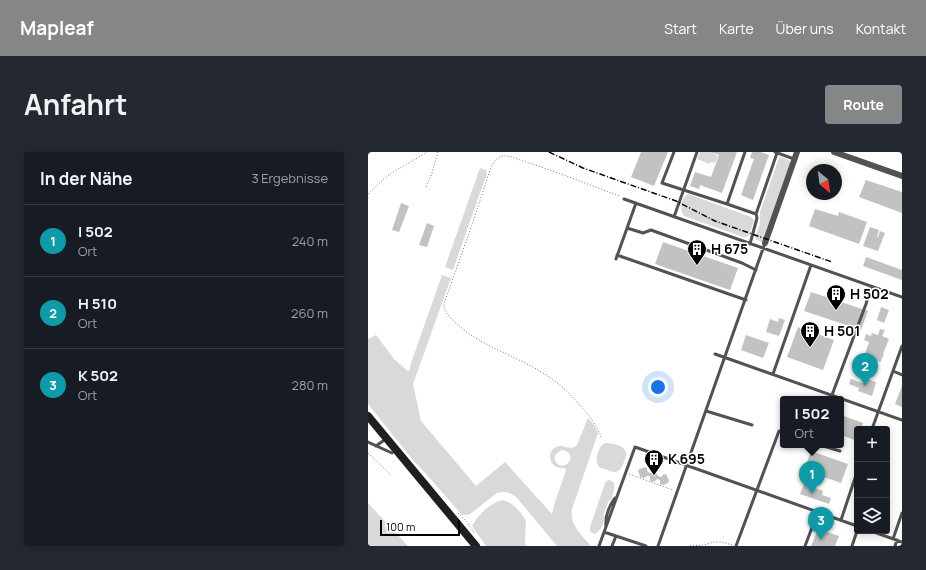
<!DOCTYPE html>
<html lang="de">
<meta charset="utf-8">
<style>
:root{--surface:#171b24;--page:#242831;--text:#f1f3f6;--muted:#9ea1a6;--line:#363941;--accent:#858687}
body{margin:0;font-family:Manrope,sans-serif;background:var(--page);color:var(--text)}
.controls{position:absolute;right:12px;bottom:12px;display:grid;overflow:hidden;border-radius:4px;box-shadow:0 2px 10px #0003}
.controls button{width:36px;height:36px;display:grid;place-items:center;padding:0;border:0;border-bottom:1px solid var(--line);background:var(--surface);color:var(--text);font:20px sans-serif}
.compass{position:absolute;left:438px;top:12px;width:36px;height:36px;border-radius:50%;background:var(--surface);box-shadow:0 2px 10px #0003;rotate:151deg}
.scale{position:absolute;left:12px;bottom:10px;width:80px;box-sizing:border-box;padding-left:4px;border:2px solid #000;border-top:0;font-size:11px;line-height:14px;white-space:nowrap;color:#000;-webkit-text-stroke:3px #fff;paint-order:stroke}
.you{position:absolute;left:290px;top:235px;width:14px;height:14px;margin:-10px;border:3px solid #fff;border-radius:50%;background:#1a73e8;box-shadow:0 0 0 6px #1a73e833}
.badge{display:grid;place-items:center;width:26px;height:26px;border-radius:50%;background:var(--accent);color:#fff;font-size:13px;font-weight:700}
.pin{position:absolute;translate:-50% -33px;filter:drop-shadow(0 1px 2px #0008)}
.pin::after{content:'';position:absolute;top:21px;width:14px;height:12px;background:inherit;clip-path:polygon(0 0,100% 0,50% 100%)}
.popup{position:absolute;left:412px;top:244px;width:64px;height:52px;box-sizing:border-box;display:grid;place-content:center;border-radius:4px;background:var(--surface);filter:drop-shadow(0 1px 3px #0005);font-size:13px;white-space:nowrap;color:var(--muted)}
.popup b{font-size:15px;color:var(--text)}
.popup::after{content:'';position:absolute;left:50%;top:100%;margin-left:-8px;border:8px solid transparent;border-top-color:var(--surface)}
.list{margin:0;padding:0;list-style:none}
h2{display:flex;justify-content:space-between;align-items:center;height:52px;margin:0;padding:0 16px;font-size:17px}
h2 small{font-size:13px;font-weight:400;color:var(--muted)}
.list li{display:grid;grid-template-columns:26px 1fr auto;gap:12px;align-items:center;box-sizing:border-box;height:72px;padding:0 16px;border-top:1px solid var(--line)}
.list b{display:block;font-size:15px;white-space:nowrap}
.list p{margin:0;font-size:13px;white-space:nowrap;color:var(--muted)}
.list em{font-size:13px;font-style:normal;color:var(--muted)}
.icon{flex:none;width:22px;height:22px;fill:none;stroke:currentColor;stroke-width:2;stroke-linecap:round;stroke-linejoin:round}
.map{position:relative;flex:none;width:534px;height:394px;overflow:hidden;border-radius:4px}
header{display:flex;align-items:center;gap:24px;box-sizing:border-box;height:56px;padding:0 20px;background:var(--accent);color:#fff}
header strong{font-size:19px}
nav{display:flex;gap:22px;margin-inline-start:auto;font-size:14px}
.intro{display:flex;align-items:center;justify-content:space-between;box-sizing:border-box;height:96px;padding:0 24px}
h1{margin:0;font-size:28px}
.button{padding:10px 18px;border-radius:4px;background:var(--accent);color:#fff;font-size:14px;font-weight:700}
main{display:flex;gap:24px;padding:0 24px}
aside{flex:1;background:var(--surface);border-radius:4px;box-shadow:0 2px 10px #0003}
.map>svg:first-child{display:block}
.green{fill:#d9d9d9;fill-rule:evenodd}
.building{fill:#c2c2c2}
.lines{fill:none;stroke-linecap:round;stroke-linejoin:round}
.path{stroke:#747474;stroke-width:1;stroke-dasharray:1 2;stroke-linecap:butt}
.service{stroke:#525252;stroke-width:3}
.minor{stroke:#525252;stroke-width:6}
.secondary{stroke:#1f1f1f;stroke-width:8}
.rail{stroke:#000;stroke-width:1.5;stroke-dasharray:6 2 1 2;stroke-linecap:butt}
.labels{text-anchor:middle;stroke-width:3;stroke-linejoin:round;paint-order:stroke}
.poi-label{font-size:14px;font-weight:bold;fill:#000;stroke:#fff;text-anchor:start}
</style>
<header>
<strong>Mapleaf</strong>
<nav><a>Start</a><a>Karte</a><a>Über uns</a><a>Kontakt</a></nav>
</header>
<div class="intro"><h1>Anfahrt</h1><a class="button">Route</a></div>
<main>
<aside>
<h2>In der Nähe<small>3 Ergebnisse</small></h2>
<ul class="list">
<li><span class="badge" style="background:#0f9aa8">1</span><div><b>I 502</b><p>Ort</p></div><em>240 m</em></li>
<li><span class="badge" style="background:#0f9aa8">2</span><div><b>H 510</b><p>Ort</p></div><em>260 m</em></li>
<li><span class="badge" style="background:#0f9aa8">3</span><div><b>K 502</b><p>Ort</p></div><em>280 m</em></li>
</ul>
</aside>
<div class="map">
<svg width="534" height="394" viewBox="0 0 534 394">
<rect width="100%" height="100%" fill="#fff"/>
<!-- green -->
<path class="green" d="M332 0H342L350 4 347 11 343 10 342 12 329 7Z
M413 5 421 8 422 11 394 90 387 87 392 72V60L411 6Z
M112 16 118 18 119 21 85 118 77 115Z
M320 42 383 65 386 68 381 83 378 85H375L316 64C311 58 313 46 320 42Z
M74 123 83 126 45 232 53 269 108 334 137 310 184 362 187 350 198 318 197 316C182 318 177 301 188 295 195 291 202 300 209 293L220 266 226 273 230 281 204 357C201 373 214 383 223 394H189L149 346C143 340 137 339 129 341L102 362 99 363H94L59 323 44 307 0 252V187L8 183 26 207 40 219 42 218V214ZM194 298C212 301 197 322 188 310 184 305 189 300 194 298Z
M237 291C243 291 257 293 258 301 259 303 257 307 256 310 252 321 248 322 237 317 234 316 231 316 230 313 226 306 231 294 237 291Z
M240 328C251 329 245 341 243 348H241L235 364 237 365C235 372 233 380 226 382L222 379V375L237 331Z
M134 348C145 350 152 359 158 369L157 390 158 394H118L104 374C110 363 122 351 134 348Z
M0 351 40 394H0Z"/>
<!-- building -->
<path class="building" d="M273 0H300L286 34 263 25Z
M342 0H369L354 41 332 33 331 37 322 34 327 20 343 25 351 3Z
M384 0H393L401 3 385 48 373 43 386 7 382 6Z
M498 28 534 40V61L491 45Z
M33 51 41 54 31 80 24 78Z
M447 57 470 64 471 60 499 70 491 92 441 74Z
M59 71 66 74 59 95 51 93Z
M502 75 511 78 509 85H510L512 79 517 81 510 99 495 94Z
M295 90 370 116 362 138 287 112Z
M498 105 534 118V128L495 114Z
M443 140 500 159 493 178 436 159Z
M513 155 521 158 516 171 509 168Z
M411 166 417 168 411 184 398 180 402 167 410 170Z
M430 175 466 188 455 218 419 205Z
M512 177 517 178 514 184 521 187 515 202H516L515 205H514L513 210 509 209 507 214 494 210 501 190 496 188 498 182 503 184 504 181 510 183Z
M378 183 401 191 395 206 373 198Z
M483 227 497 232 499 227 508 230 504 244 490 239 491 236 481 232Z
M534 234V255L527 252Z
M473 263 495 271 493 277H489V289L473 283Z
M443 299 480 312 473 331 436 318Z
M276 315 279 316V318L280 320 282 321 285 320 286 319 289 320 288 321 290 324 293 325 296 322 299 323V325L301 328 300 331H299L296 333 292 332V328L289 327 286 330 282 329V324H279L276 326 272 325 271 321 270 320 271 317 275 316Z
M436 332 455 339 454 343 463 346 461 352 432 342Z
M450 377 471 384 467 394H443Z"/>
<g class="lines">
<!-- path -->
<path class="path" d="M58 35 64 21 70 0
M0 42C7 36 14 28 21 23 34 14 47 8 59 0
M233 285C228 268 199 237 184 227 161 210 130 200 106 185 100 182 94 176 89 172 84 167 77 161 76 155 76 153 76 151 77 149L106 67 123 15C126 10 128 6 134 4 142 3 151 8 158 10 190 20 221 33 252 44
M0 301 23 323
M261 322 305 338
M90 361 99 370 107 382
M322 394 336 393 346 390H353L365 393"/>
<!-- service -->
<path class="service" d="M306 0 294 31 359 52 377 0
M407 0 426 7
M256 47 534 145
M359 52 388 62 389 66 382 92
M388 62 409 1
M306 65 329 0
M259 76 275 81 283 78 374 111 388 118
M249 103 378 148
M248 107 268 51
M347 202 534 268
M525 219 534 223
M405 222 443 113
M464 243 498 152 503 134
M338 259 384 273
M504 277 534 194
M0 290 24 301
M452 293 472 299
M8 294 19 286
M473 368 489 320
M238 375C237 365 241 354 247 346
M503 379 534 390
M236 380 278 394
M525 387 534 361
M231 394 267 295 489 374
M244 394 248 384
M290 394 397 91
M368 394 411 279 415 280
M437 394 450 360
M484 394 489 379
M527 394 529 388"/>
<!-- minor -->
<path class="minor" d="M466 0 534 24
M397 91 429 0"/>
<!-- secondary -->
<path class="secondary" d="M0 264 108 394"/>
<!-- rail -->
<path class="rail" d="M181 0 215 16 308 49 347 69 464 110"/>
</g>
<!-- icons -->
<defs>
<g id="building-pin" transform="scale(1)"><path d="M0 17L-7.5 6A9.5 9.5 0 1 1 7.5 6Z" fill="#000" stroke="#fff"/><path d="M-4-6H4V6H1V3H-1V6H-4ZM-2.5-4.3h1.7v1.8h-1.7ZM.8-4.3h1.7v1.8H.8ZM-2.5-1h1.7V.8h-1.7ZM.8-1h1.7V.8H.8Z" fill="#fff"/></g>
</defs>
<g fill-rule="evenodd">
<use href="#building-pin" x="329" y="97"/>
<use href="#building-pin" x="468" y="142"/>
<use href="#building-pin" x="442" y="179"/>
<use href="#building-pin" x="286" y="307"/>
</g>
<g class="labels">
<!-- poi labels -->
<g class="poi-label">
<text x="343" y="102">H 675</text>
<text x="482" y="147">H 502</text>
<text x="456" y="184">H 501</text>
<text x="300" y="312">K 695</text>
</g>
</g>
</svg>
<div class="controls">
<button>+</button>
<button>−</button>
<button><svg class="icon" aria-label="layers" viewBox="0 0 24 24"><path d="M12 4l9 5-9 5-9-5zM3 14l9 5 9-5"/></svg></button>
</div>
<svg class="compass" viewBox="-18 -18 36 36"><path d="M0-13l5 13h-10z" fill="#e53935"/><path d="M0 13l5-13h-10z" fill="#9ea1a6"/></svg>
<div class="scale">100 m</div>
<div class="you"></div>
<div class="pin badge" style="left:444px;top:342px;background:#0f9aa8">1</div>
<div class="popup"><b>I 502</b>Ort</div>
<div class="pin badge" style="left:497px;top:234px;background:#0f9aa8">2</div>
<div class="pin badge" style="left:453px;top:388px;background:#0f9aa8">3</div>
</div>
</main>
